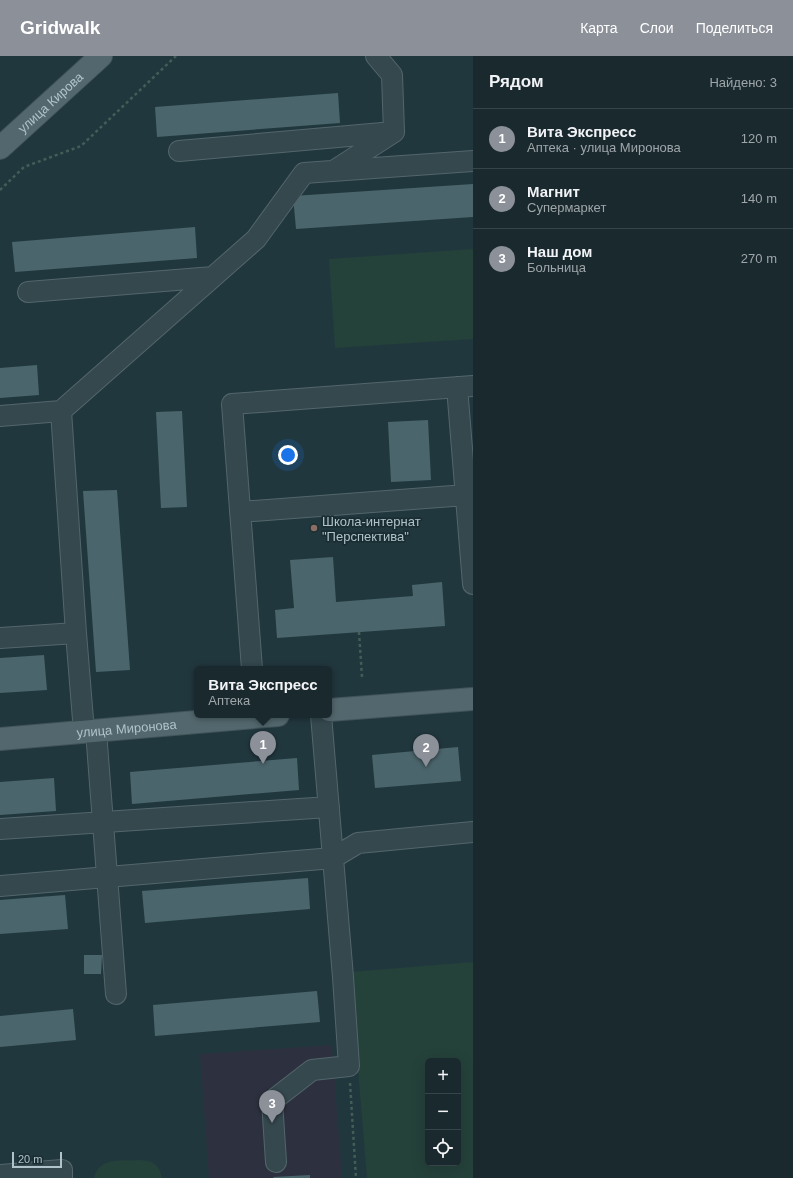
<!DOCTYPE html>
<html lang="ru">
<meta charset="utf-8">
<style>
:root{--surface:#19292e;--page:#26353a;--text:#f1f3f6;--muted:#9fa6aa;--line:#37454a;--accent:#8c9099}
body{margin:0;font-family:Helvetica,sans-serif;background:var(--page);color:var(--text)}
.controls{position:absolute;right:12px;bottom:12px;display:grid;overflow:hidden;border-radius:6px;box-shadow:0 4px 16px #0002}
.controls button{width:36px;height:36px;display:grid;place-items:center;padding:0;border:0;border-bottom:1px solid var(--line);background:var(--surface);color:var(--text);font:20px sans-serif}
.scale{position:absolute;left:12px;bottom:10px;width:50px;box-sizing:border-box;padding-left:4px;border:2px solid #b0c3ca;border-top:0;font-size:11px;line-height:14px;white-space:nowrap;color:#b0c3ca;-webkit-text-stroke:3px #1a2d33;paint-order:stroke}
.you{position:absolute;left:288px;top:399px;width:14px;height:14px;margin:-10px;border:3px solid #fff;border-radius:50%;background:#1a73e8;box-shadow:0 0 0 6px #1a73e833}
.badge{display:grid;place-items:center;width:26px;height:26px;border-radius:50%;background:var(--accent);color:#fff;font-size:13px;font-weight:700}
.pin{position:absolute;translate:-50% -33px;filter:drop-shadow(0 1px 2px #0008)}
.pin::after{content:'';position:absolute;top:21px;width:14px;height:12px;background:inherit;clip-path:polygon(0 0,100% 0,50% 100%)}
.popup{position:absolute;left:194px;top:610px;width:138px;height:52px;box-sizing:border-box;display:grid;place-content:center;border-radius:6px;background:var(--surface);filter:drop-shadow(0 1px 3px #0005);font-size:13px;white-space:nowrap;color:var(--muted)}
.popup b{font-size:15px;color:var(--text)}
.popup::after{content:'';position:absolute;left:50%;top:100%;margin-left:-8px;border:8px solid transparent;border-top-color:var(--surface)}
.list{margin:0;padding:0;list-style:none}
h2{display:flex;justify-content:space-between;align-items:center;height:52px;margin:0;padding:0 16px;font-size:17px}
h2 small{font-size:13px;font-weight:400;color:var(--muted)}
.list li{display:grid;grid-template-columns:26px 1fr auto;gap:12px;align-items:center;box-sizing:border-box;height:60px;padding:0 16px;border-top:1px solid var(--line)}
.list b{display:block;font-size:15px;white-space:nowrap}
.list p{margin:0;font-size:13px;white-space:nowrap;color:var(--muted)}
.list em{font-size:13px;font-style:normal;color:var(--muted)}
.icon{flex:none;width:22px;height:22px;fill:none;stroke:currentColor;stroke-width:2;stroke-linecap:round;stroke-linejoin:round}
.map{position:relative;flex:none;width:473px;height:1122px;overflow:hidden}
header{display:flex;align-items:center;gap:24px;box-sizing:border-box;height:56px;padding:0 20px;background:var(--accent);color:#fff}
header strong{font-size:19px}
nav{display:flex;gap:22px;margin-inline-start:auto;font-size:14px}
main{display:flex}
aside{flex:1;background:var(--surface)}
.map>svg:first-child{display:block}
.medical{fill:#2d313f}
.green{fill:#24413a;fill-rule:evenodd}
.building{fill:#4b656c}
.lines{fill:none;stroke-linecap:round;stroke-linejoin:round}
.minor-casing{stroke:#53666c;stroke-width:22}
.major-casing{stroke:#41545a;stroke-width:24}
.path{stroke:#435d57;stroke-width:2.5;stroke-dasharray:3 3;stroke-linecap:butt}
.minor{stroke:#35484e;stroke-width:20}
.major{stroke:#53686e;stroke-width:22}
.education-dot{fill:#8d6e63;stroke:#1a2d33;stroke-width:1.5}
.labels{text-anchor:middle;stroke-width:3.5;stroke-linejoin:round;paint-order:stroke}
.street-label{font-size:13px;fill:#b0c3ca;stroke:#1a2d33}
.poi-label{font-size:13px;fill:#b0c3ca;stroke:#1a2d33;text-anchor:start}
</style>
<header>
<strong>Gridwalk</strong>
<nav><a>Карта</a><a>Слои</a><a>Поделиться</a></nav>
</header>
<main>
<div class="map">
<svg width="473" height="1122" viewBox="0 0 473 1122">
<rect width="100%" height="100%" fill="#21373e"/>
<!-- medical -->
<path class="medical" d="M332 989 342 1122H209L200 998Z"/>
<!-- green -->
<path class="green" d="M473 193V283L335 292 329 203Z
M473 906V1122H367L350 916ZM428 1005H458V1107H428Z
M138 1104C151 1104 159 1107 162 1122H94C99 1101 120 1105 138 1104Z"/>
<!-- building -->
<path class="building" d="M338 37 340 67 157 81 155 51Z
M473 128V161L296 173 293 140Z
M195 171 197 202 15 216 12 186Z
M37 309 39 339 0 342V312Z
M182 355 187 451 161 452 156 356Z
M428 364 431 424 391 426 388 366Z
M117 434 130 614 96 616 83 435Z
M333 501 336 546 413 540 412 529 442 526 445 570 277 582 275 554 294 552 290 504Z
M44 599 47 634 0 637V602Z
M458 691 461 725 375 732 372 699Z
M297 702 299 734 132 748 130 716Z
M54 722 56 755 0 759V726Z
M308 822 310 853 145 867 142 835Z
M65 839 68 873 0 878V844Z
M84 899H102L101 918H84Z
M317 935 320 966 155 980 153 949Z
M73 953 76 984 0 991V960Z
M310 1119V1122H274L273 1121Z"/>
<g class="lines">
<!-- minor casing -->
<g class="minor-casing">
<path id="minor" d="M179 95 394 76
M335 114 394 76 392 19 376 0
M28 236 213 221
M457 331 473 528
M61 355 256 183 304 117 473 105
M0 360 61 355 76 577 84 676
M240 456 466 439
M0 582 76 577
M252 613 232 348 473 330
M96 675 116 938
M0 773 329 751
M0 830 333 802 358 787 473 776
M276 1106 272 1045 312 1014 349 1010 343 921 321 659
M0 1119 62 1114V1122"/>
</g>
<!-- major casing -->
<g class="major-casing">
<g id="major">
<path id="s1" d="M0 92 101 0"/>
<path d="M329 654 473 643"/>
<path id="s2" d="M0 683 278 659"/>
</g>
</g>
<!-- path -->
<path class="path" d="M0 134 24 111 81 90 176 0
M359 576 362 621
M350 1027 356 1122"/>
<!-- minor -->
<use href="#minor" class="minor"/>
<!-- major -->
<use href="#major" class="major"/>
</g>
<!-- markers -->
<circle class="education-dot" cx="314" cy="472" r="4"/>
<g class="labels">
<!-- street labels -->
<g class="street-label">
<text dy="5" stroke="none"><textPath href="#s1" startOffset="68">улица Кирова</textPath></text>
<text dy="5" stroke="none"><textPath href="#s2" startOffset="127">улица Миронова</textPath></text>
</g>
<!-- poi labels -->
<g class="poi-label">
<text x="322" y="470">Школа-интернат<tspan x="322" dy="15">"Перспектива"</tspan></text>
</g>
</g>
</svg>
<div class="controls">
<button>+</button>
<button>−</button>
<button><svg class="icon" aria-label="locate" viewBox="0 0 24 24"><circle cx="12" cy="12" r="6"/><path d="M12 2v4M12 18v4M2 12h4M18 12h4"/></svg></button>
</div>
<div class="scale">20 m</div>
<div class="you"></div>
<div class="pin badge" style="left:263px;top:708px">1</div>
<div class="popup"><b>Вита Экспресс</b>Аптека</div>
<div class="pin badge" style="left:426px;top:711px">2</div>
<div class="pin badge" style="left:272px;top:1067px">3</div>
</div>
<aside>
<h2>Рядом<small>Найдено: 3</small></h2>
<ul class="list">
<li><span class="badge">1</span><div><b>Вита Экспресс</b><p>Аптека · улица Миронова</p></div><em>120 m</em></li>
<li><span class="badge">2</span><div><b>Магнит</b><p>Супермаркет</p></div><em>140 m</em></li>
<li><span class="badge">3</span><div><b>Наш дом</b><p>Больница</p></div><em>270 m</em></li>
</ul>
</aside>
</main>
